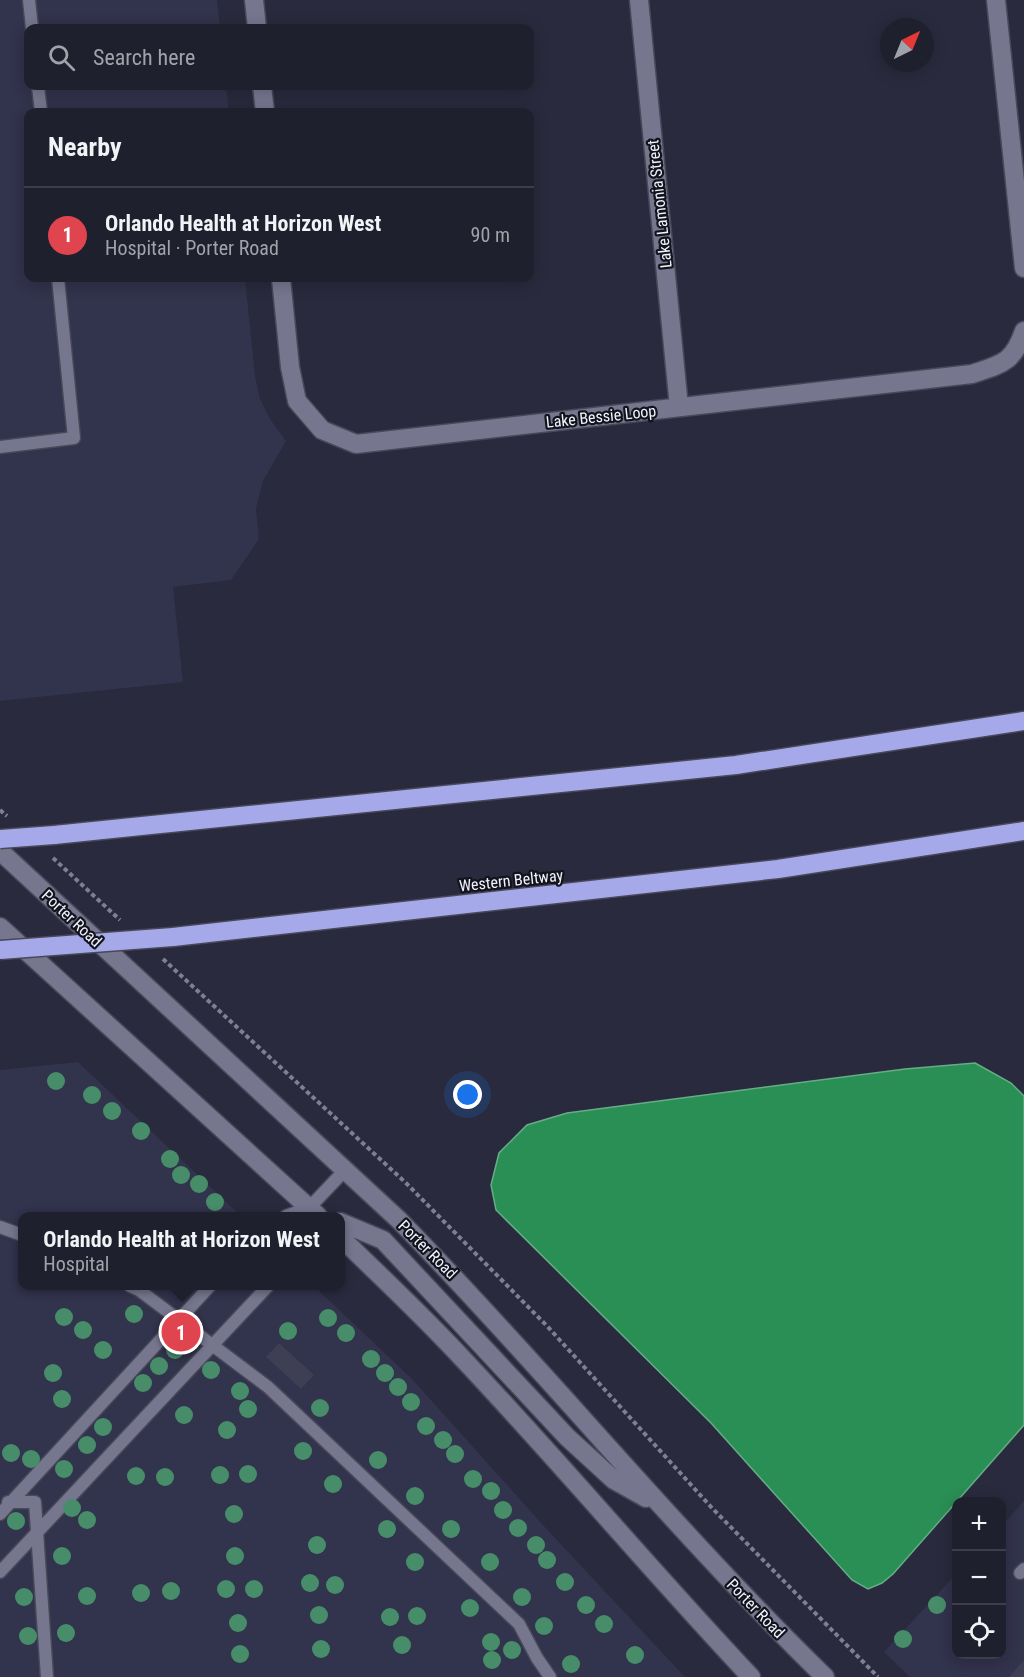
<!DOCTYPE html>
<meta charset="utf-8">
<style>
:root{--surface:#1f202e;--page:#2c2d3a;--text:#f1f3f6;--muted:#a1a3aa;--line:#3c3e4a;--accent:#db2777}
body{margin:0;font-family:"Roboto Condensed",sans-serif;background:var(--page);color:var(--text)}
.controls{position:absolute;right:18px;bottom:18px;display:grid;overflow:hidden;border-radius:12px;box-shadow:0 3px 15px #0003}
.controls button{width:54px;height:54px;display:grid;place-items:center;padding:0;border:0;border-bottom:2px solid var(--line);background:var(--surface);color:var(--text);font:30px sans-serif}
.compass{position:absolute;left:880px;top:18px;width:54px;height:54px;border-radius:50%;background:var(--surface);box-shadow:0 3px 15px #0003;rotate:43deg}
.you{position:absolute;left:468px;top:1095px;width:21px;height:21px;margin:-15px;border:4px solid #fff;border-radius:50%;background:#1a73e8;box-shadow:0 0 0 9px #1a73e833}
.badge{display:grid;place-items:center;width:39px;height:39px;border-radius:50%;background:var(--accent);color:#fff;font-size:20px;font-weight:700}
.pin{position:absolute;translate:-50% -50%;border:3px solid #fff;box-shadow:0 2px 6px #0006}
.popup{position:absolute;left:18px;top:1212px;width:327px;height:78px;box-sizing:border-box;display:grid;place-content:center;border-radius:12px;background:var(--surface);filter:drop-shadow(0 2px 4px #0005);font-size:20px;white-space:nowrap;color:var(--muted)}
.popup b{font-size:22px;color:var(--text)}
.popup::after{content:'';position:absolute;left:50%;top:100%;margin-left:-12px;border:12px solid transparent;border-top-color:var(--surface)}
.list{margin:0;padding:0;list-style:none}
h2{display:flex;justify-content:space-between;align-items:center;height:78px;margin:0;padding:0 24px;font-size:26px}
h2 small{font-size:20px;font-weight:400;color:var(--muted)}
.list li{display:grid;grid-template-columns:39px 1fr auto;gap:18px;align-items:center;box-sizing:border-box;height:96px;padding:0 24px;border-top:2px solid var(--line)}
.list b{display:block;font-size:22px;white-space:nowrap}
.list p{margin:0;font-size:20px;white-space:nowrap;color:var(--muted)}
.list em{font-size:20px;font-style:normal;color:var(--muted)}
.icon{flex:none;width:33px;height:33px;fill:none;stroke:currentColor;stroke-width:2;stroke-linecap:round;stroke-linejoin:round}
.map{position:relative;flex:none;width:1024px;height:1677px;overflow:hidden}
.search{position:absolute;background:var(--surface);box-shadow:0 3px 15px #0003;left:24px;top:24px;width:510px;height:66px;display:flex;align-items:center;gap:15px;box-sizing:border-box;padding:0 21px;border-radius:12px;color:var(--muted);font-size:22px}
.panel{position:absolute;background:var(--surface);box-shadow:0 3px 15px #0003;left:24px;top:108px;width:510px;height:174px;border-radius:12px}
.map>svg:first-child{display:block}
.built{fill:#32334c}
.water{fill:#2a8f54;stroke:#65ad87;stroke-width:1.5}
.building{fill:#3e3f54}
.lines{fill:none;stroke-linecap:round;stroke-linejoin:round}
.lane-casing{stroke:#474858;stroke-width:15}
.street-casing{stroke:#474858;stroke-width:21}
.secondary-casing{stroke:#474858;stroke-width:21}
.highway-casing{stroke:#474858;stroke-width:21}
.path{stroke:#7e7f90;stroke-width:4;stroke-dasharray:4.5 3;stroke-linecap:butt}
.lane{stroke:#76778e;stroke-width:12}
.street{stroke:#76778e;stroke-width:18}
.secondary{stroke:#76778e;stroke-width:18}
.highway{stroke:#a5a8e9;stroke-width:18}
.highway-bridge-casing{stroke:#474858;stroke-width:21;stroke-linecap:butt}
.highway-bridge{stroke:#a5a8e9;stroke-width:18}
.tree{fill:#478d6a}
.labels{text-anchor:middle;stroke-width:4.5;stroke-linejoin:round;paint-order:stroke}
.street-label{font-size:16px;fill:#f0f2ff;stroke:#13131c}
</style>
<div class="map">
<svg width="1024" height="1677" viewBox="0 0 1024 1677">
<rect width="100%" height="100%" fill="#292a3d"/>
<!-- built -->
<path class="built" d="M0 0H217L220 28H28V86H226L229 112H28V278H245L255 376 260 399 270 419 286 441 263 481 256 509 259 539 231 580 173 587 183 682 0 701Z
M78 1062 241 1216H22V1286H314L413 1380 543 1525 685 1677H0V1070Z
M1024 1501V1677H910L884 1652 956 1574V1654H1002V1525Z"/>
<!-- water -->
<path class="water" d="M975 1063 1011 1083 1024 1096V1425L893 1574 882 1583 868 1589 852 1580 711 1423 496 1210 491 1185 499 1153 527 1125 567 1113 905 1069Z"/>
<!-- building -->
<path class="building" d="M279 1343 314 1375 301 1389 266 1357Z
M1024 1660V1677H1009Z"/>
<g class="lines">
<!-- lane casing -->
<g class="lane-casing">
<path id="lane" d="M29 0 32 28
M38 86 41 112
M0 447 74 438 58 278
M309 1208 346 1169
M286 1216 309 1208 308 1212
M0 1227 22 1235
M130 1286 139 1290 268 1387 519 1624 537 1658 550 1677
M8 1502H35L47 1677
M0 1514 210 1286
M0 1572 268 1286
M1020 1573 1024 1569"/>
</g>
<!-- street casing -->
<g class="street-casing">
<path id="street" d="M254 0 257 28
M639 0 679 407
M996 0 1024 268
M262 86 265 112
M281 278 290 367 297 401 322 430 356 444 972 374C1002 364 1013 363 1024 331"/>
</g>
<!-- secondary casing -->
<g class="secondary-casing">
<path id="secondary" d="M0 851 399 1220C545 1369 676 1532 825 1677
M0 927 318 1216
M340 1222 383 1240 567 1437 614 1480 646 1498
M340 1237C382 1277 424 1317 463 1359 561 1463 653 1573 751 1677"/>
</g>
<!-- highway casing -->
<g class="highway-casing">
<path id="highway" d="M54 835 736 765 1024 721
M173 937 778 869 1024 831"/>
</g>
<!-- path -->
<path class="path" d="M0 810 7 816
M53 858 120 920
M163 959 406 1183 547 1326 712 1508 878 1677"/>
<!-- lane -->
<use href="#lane" class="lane"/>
<!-- street -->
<use href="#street" class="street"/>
<!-- secondary -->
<use href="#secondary" class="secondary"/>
<!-- highway -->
<use href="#highway" class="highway"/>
<!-- highway-bridge casing -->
<g class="highway-bridge-casing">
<path id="highway-bridge" d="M0 839 54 835
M0 950 173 937"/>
</g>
<!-- highway-bridge -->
<use href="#highway-bridge" class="highway-bridge"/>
</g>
<!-- trees -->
<g class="tree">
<circle cx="56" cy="1081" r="9"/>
<circle cx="92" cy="1095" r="9"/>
<circle cx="112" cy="1111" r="9"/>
<circle cx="141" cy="1131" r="9"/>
<circle cx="170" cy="1159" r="9"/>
<circle cx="181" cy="1175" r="9"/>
<circle cx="199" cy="1184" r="9"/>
<circle cx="215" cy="1202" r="9"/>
<circle cx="134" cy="1314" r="9"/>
<circle cx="64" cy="1317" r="9"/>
<circle cx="328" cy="1318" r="9"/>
<circle cx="83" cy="1330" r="9"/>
<circle cx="288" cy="1331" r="9"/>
<circle cx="346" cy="1333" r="9"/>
<circle cx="103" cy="1350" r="9"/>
<circle cx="175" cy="1350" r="9"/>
<circle cx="371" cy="1359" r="9"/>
<circle cx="159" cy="1366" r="9"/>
<circle cx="211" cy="1370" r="9"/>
<circle cx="53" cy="1373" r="9"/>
<circle cx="385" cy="1373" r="9"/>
<circle cx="143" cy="1383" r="9"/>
<circle cx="398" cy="1387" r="9"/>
<circle cx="240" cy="1391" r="9"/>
<circle cx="62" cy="1399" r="9"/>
<circle cx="411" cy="1402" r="9"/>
<circle cx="320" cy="1408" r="9"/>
<circle cx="248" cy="1409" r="9"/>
<circle cx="184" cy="1415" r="9"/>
<circle cx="426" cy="1426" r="9"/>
<circle cx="103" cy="1427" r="9"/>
<circle cx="227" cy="1430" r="9"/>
<circle cx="443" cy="1440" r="9"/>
<circle cx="87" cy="1445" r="9"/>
<circle cx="303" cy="1451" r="9"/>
<circle cx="11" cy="1453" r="9"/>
<circle cx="455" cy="1454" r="9"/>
<circle cx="31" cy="1459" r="9"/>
<circle cx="378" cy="1460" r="9"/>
<circle cx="64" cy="1469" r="9"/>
<circle cx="248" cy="1474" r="9"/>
<circle cx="220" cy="1475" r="9"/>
<circle cx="136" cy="1476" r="9"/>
<circle cx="165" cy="1477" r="9"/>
<circle cx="473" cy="1479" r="9"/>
<circle cx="333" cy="1484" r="9"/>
<circle cx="491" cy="1491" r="9"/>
<circle cx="415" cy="1496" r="9"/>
<circle cx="72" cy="1508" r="9"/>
<circle cx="503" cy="1510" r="9"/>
<circle cx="234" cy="1514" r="9"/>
<circle cx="87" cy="1520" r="9"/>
<circle cx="16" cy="1521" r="9"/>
<circle cx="518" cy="1528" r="9"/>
<circle cx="387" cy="1529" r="9"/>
<circle cx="451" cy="1529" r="9"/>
<circle cx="317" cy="1545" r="9"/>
<circle cx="536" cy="1545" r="9"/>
<circle cx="62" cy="1556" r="9"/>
<circle cx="235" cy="1556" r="9"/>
<circle cx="547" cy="1560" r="9"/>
<circle cx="415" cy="1562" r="9"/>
<circle cx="490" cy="1562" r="9"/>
<circle cx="565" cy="1582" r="9"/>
<circle cx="310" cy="1583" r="9"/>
<circle cx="335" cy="1585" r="9"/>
<circle cx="226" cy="1589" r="9"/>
<circle cx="254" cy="1589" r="9"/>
<circle cx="171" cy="1591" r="9"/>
<circle cx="141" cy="1593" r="9"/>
<circle cx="87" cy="1596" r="9"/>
<circle cx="24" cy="1597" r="9"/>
<circle cx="522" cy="1597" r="9"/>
<circle cx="586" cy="1605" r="9"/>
<circle cx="937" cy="1605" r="9"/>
<circle cx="470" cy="1608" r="9"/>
<circle cx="319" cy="1615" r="9"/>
<circle cx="417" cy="1616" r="9"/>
<circle cx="390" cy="1617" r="9"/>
<circle cx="238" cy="1623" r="9"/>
<circle cx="604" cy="1624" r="9"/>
<circle cx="544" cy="1626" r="9"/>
<circle cx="66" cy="1633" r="9"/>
<circle cx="28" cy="1636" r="9"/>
<circle cx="903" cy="1639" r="9"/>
<circle cx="491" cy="1642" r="9"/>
<circle cx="402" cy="1645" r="9"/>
<circle cx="321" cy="1649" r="9"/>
<circle cx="512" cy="1650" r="9"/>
<circle cx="240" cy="1654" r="9"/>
<circle cx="635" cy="1655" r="9"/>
<circle cx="492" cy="1660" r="9"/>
<circle cx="571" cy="1664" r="9"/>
</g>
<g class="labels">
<!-- street labels -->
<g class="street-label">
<text transform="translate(659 204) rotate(-96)" y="6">Lake Lamonia Street</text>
<text transform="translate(601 416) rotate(-6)" y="6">Lake Bessie Loop</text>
<text transform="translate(511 880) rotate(-6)" y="6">Western Beltway</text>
<text transform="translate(72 918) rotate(43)" y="6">Porter Road</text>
<text transform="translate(428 1249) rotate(45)" y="6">Porter Road</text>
<text transform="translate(756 1608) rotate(46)" y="6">Porter Road</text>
</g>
</g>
</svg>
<div class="controls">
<button>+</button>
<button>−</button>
<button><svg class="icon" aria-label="locate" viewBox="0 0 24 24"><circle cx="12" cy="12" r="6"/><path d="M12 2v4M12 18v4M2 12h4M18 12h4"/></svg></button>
</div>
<svg class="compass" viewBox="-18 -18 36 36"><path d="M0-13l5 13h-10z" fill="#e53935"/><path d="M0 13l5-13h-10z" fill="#a1a3aa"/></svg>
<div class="you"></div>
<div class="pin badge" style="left:181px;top:1332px;background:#e0444e">1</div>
<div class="popup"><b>Orlando Health at Horizon West</b>Hospital</div>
<div class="search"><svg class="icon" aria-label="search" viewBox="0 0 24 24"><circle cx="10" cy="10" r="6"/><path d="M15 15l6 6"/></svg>Search here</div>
<section class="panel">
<h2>Nearby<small></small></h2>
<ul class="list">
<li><span class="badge" style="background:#e0444e">1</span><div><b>Orlando Health at Horizon West</b><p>Hospital · Porter Road</p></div><em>90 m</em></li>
</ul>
</section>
</div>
